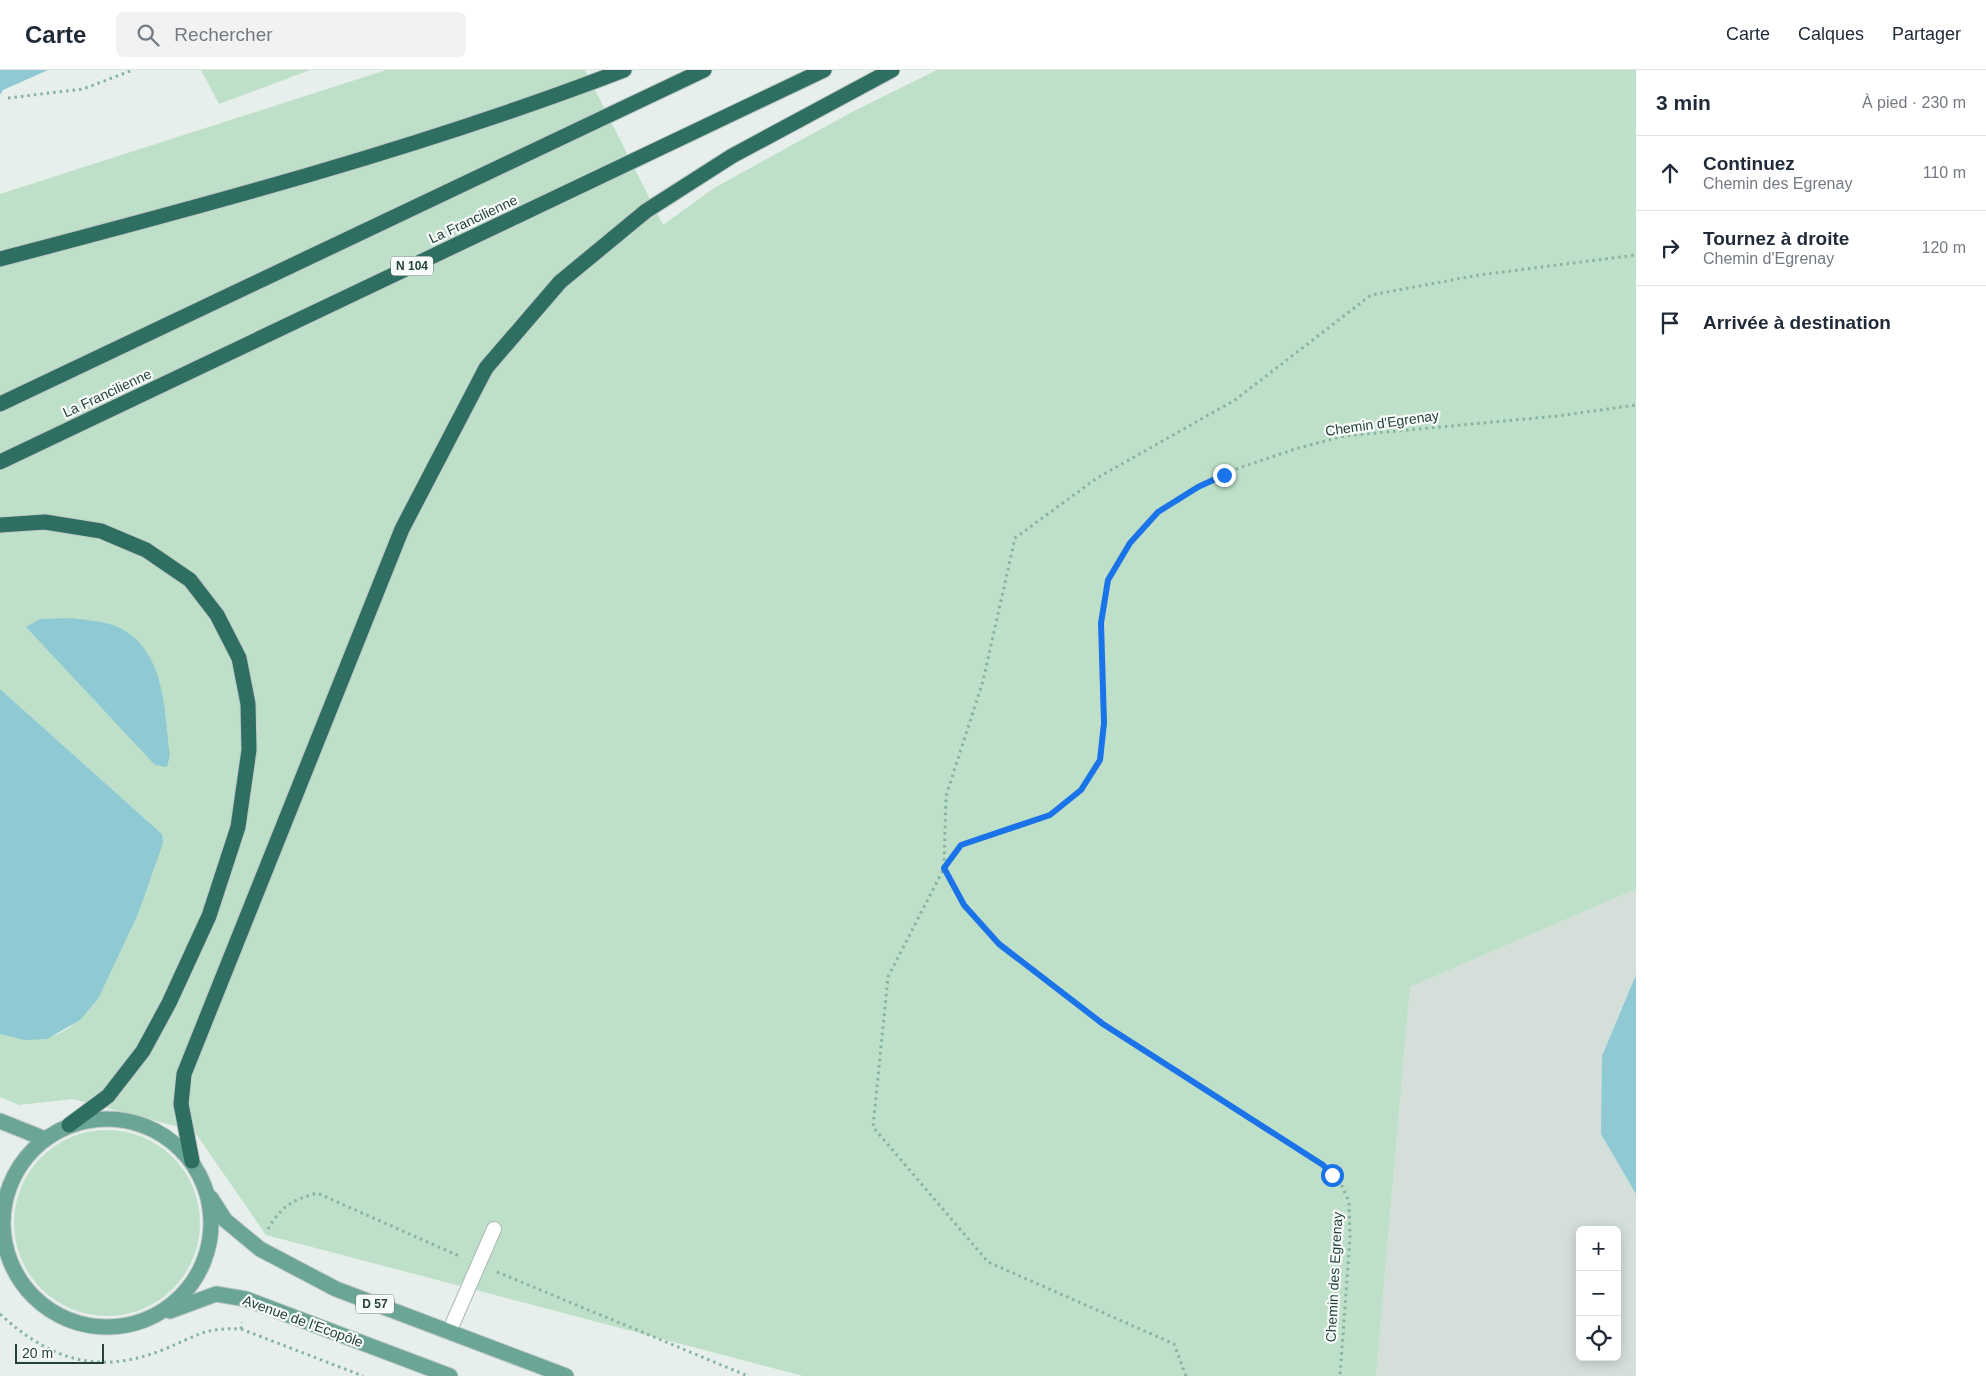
<!DOCTYPE html>
<html lang="fr">
<meta charset="utf-8">
<style>
:root{--surface:#fff;--page:#f2f2f3;--text:#1f2937;--muted:#747a83;--line:#e0e1e3}
body{margin:0;font-family:Arial,sans-serif;background:var(--page);color:var(--text)}
.controls{position:absolute;right:15px;bottom:15px;display:grid;overflow:hidden;border-radius:8px;box-shadow:0 2px 12px #0003}
.controls button{width:45px;height:45px;display:grid;place-items:center;padding:0;border:0;border-bottom:1px solid var(--line);background:var(--surface);color:var(--text);font:25px sans-serif}
.scale{position:absolute;left:15px;bottom:12px;width:89px;box-sizing:border-box;padding-left:5px;border:2px solid #24423a;border-top:0;font-size:14px;line-height:18px;white-space:nowrap;color:#24423a;-webkit-text-stroke:4px #f7fbf9;paint-order:stroke}
.stop{position:absolute;width:15px;height:15px;margin:-11px;border:4px solid #1a73e8;border-radius:50%;background:#fff}
.stop.end{background:#1a73e8;border-color:#fff;box-shadow:0 1px 5px #0008}
.list{margin:0;padding:0;list-style:none}
h2{display:flex;justify-content:space-between;align-items:center;height:65px;margin:0;padding:0 20px;font-size:21px}
h2 small{font-size:16px;font-weight:400;color:var(--muted)}
.list li{display:grid;grid-template-columns:32px 1fr auto;gap:15px;align-items:center;box-sizing:border-box;height:75px;padding:0 20px;border-top:1px solid var(--line)}
.list b{display:block;font-size:19px;white-space:nowrap}
.list p{margin:0;font-size:16px;white-space:nowrap;color:var(--muted)}
.list em{font-size:16px;font-style:normal;color:var(--muted)}
.icon{flex:none;width:28px;height:28px;fill:none;stroke:currentColor;stroke-width:2;stroke-linecap:round;stroke-linejoin:round}
.map{position:relative;flex:none;width:1636px;height:1306px;overflow:hidden}
header{display:flex;align-items:center;gap:30px;box-sizing:border-box;height:70px;padding:0 25px;background:var(--surface);border-bottom:1px solid var(--line)}
header strong{font-size:24px}
nav{display:flex;gap:28px;margin-inline-start:auto;font-size:18px}
.search{width:350px;height:45px;background:var(--page);display:flex;align-items:center;gap:12px;box-sizing:border-box;padding:0 18px;border-radius:8px;color:var(--muted);font-size:19px}
main{display:flex}
aside{flex:1;background:var(--surface)}
.map>svg:first-child{display:block}
.built{fill:#d4dfda;fill-rule:evenodd}
.green{fill:#bfe0c8}
.water{fill:#8ec9d4}
.lines{fill:none;stroke-linecap:round;stroke-linejoin:round}
.lane-casing{stroke:#a8b8b2;stroke-width:16}
.primary-casing{stroke:#c2cac8;stroke-width:17}
.highway-casing{stroke:#c2cac8;stroke-width:17}
.path{stroke:#86b3a5;stroke-width:3;stroke-dasharray:2.5 4;stroke-linecap:butt}
.lane{stroke:#fff;stroke-width:14}
.primary{stroke:#6aa596;stroke-width:15}
.highway{stroke:#2f6f62;stroke-width:15}
.route{stroke:#1a73e8;stroke-width:6}
.labels{text-anchor:middle;stroke-width:4.5;stroke-linejoin:round;paint-order:stroke}
.shield{fill:#f7fbf9;stroke:#637a73;stroke-width:1}
.shield-label{font-size:12px;font-weight:bold;fill:#24423a}
.street-label{font-size:14px;fill:#24423a;stroke:#f7fbf9}
</style>
<header>
<strong>Carte</strong>
<div class="search"><svg class="icon" aria-label="search" viewBox="0 0 24 24"><circle cx="10" cy="10" r="6"/><path d="M15 15l6 6"/></svg>Rechercher</div>
<nav><a>Carte</a><a>Calques</a><a>Partager</a></nav>
</header>
<main>
<div class="map">
<svg width="1636" height="1306" viewBox="0 0 1636 1306">
<rect width="100%" height="100%" fill="#e6efeb"/>
<!-- built -->
<path class="built" d="M1636 819V1306H1376L1410 917ZM1580 1160H1617V1287H1580Z"/>
<!-- green -->
<path class="green" d="M201 0H310L219 34Z
M386 0H585L663 155 714 118 852 42 937 0H1636V819L1410 917 1376 1306H803L266 1165 194 1061 73 1029 19 1035 0 1027V964C49 975 66 967 98 929L162 764 0 619V124Z
M14 1153a93 93 0 1 1 186 0a93 93 0 1 1-186 0Z"/>
<!-- water -->
<path class="water" d="M0 0H48L3 20 0 25Z
M71 548C86 550 106 551 120 558 166 582 164 640 170 685L167 697 155 695 26 557 40 549Z
M0 619 162 764 163 773 138 844 98 929 80 950 47 969 25 970 0 964Z
M1636 905V1124L1601 1064 1602 986Z"/>
<g class="lines">
<!-- lane casing -->
<g class="lane-casing">
<path id="lane" d="M449 1262 494 1159"/>
</g>
<!-- primary casing -->
<g class="primary-casing">
<path id="primary" d="M3 1153a104 104 0 1 1 208 0a104 104 0 1 1-208 0Z
M0 1051 45 1069
M211 1128 225 1150 260 1179 336 1219 566 1306
M170 1241 216 1224 246 1229 450 1306"/>
</g>
<!-- highway casing -->
<g class="highway-casing">
<path id="highway" d="M0 189C210 134 421 78 624 0
M0 334 704 0
M0 392 824 0
M0 455 45 452 101 461 146 480 190 510 217 545 239 588 248 634 249 680 238 757 209 846 169 933 143 981 108 1026 69 1055
M192 1091 181 1034 184 1004 402 459 486 298 560 212 646 141 732 86 892 0"/>
</g>
<!-- path -->
<path class="path" d="M8 28 83 19 133 0
M944 798 961 775 1050 745 1081 720 1100 690 1104 653 1101 553 1108 510 1130 473 1158 442 1198 417 1236 399 1295 379 1344 366 1557 346 1636 335
M944 799 963 835 999 874 1103 954 1323 1095 1342 1116 1349 1132 1350 1168 1340 1306
M268 1159C282 1135 293 1130 317 1123L459 1186
M497 1202 748 1306
M0 1244C50 1290 99 1306 165 1279 196 1266 205 1257 241 1259L242 1252
M241 1259 363 1306
M1186 1306 1174 1274 988 1192 873 1057 888 907 944 798 946 726 983 611 1015 468 1097 408 1235 330 1371 225 1479 205 1636 185"/>
<!-- lane -->
<use href="#lane" class="lane"/>
<!-- primary -->
<use href="#primary" class="primary"/>
<!-- highway -->
<use href="#highway" class="highway"/>
</g>
<g class="lines">
<!-- route -->
<path class="route" d="M1224 405 1198 417 1158 442 1130 473 1108 510 1101 553 1104 653 1100 690 1081 720 1050 745 961 775 944 798 964 835 999 874 1103 954 1323 1095 1332 1105"/>
</g>
<g class="labels">
<!-- shield labels -->
<g class="shield">
<rect x="391" y="186.5" width="42" height="19" rx="4"/>
<rect x="356" y="1224.5" width="38" height="19" rx="4"/>
</g>
<g class="shield-label">
<text x="412" y="200">N 104</text>
<text x="375" y="1238">D 57</text>
</g>
<!-- street labels -->
<g class="street-label">
<text transform="translate(473 149) rotate(-25)" y="5">La Francilienne</text>
<text transform="translate(107 323) rotate(-25)" y="5">La Francilienne</text>
<text transform="translate(1382 353) rotate(-8)" y="5">Chemin d'Egrenay</text>
<text transform="translate(1334 1207) rotate(-87)" y="5">Chemin des Egrenay</text>
<text transform="translate(303 1251) rotate(20)" y="5">Avenue de l'Ecopôle</text>
</g>
</g>
</svg>
<div class="controls">
<button>+</button>
<button>−</button>
<button><svg class="icon" aria-label="locate" viewBox="0 0 24 24"><circle cx="12" cy="12" r="6"/><path d="M12 2v4M12 18v4M2 12h4M18 12h4"/></svg></button>
</div>
<div class="scale">20 m</div>
<div class="stop" style="left:1332px;top:1105px"></div>
<div class="stop end" style="left:1224px;top:405px"></div>
</div>
<aside>
<h2>3 min<small>À pied · 230 m</small></h2>
<ul class="list">
<li><svg class="icon" aria-label="ahead" viewBox="0 0 24 24"><path d="M12 20V5M6 11l6-6 6 6"/></svg><div><b>Continuez</b><p>Chemin des Egrenay</p></div><em>110 m</em></li>
<li><svg class="icon" aria-label="right" viewBox="0 0 24 24"><path d="M7 20v-9h11M14 6l5 5-5 5"/></svg><div><b>Tournez à droite</b><p>Chemin d'Egrenay</p></div><em>120 m</em></li>
<li><svg class="icon" aria-label="arrive" viewBox="0 0 24 24"><path d="M6 21V4h12l-3 4 3 4H6"/></svg><div><b>Arrivée à destination</b></div></li>
</ul>
</aside>
</main>
